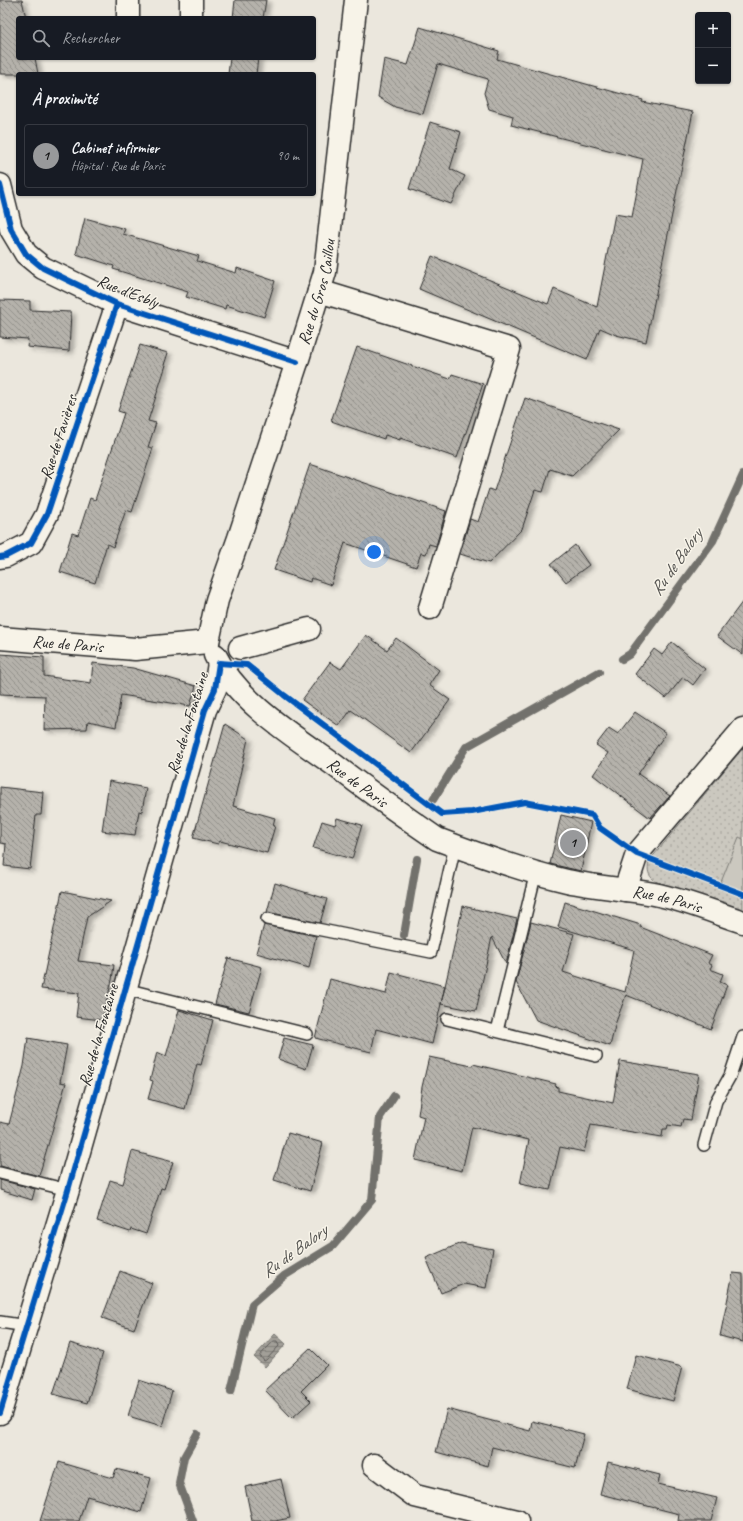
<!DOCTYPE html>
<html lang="fr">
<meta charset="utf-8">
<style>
:root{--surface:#171b24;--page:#242831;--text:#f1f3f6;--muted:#9ea1a6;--line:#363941;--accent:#98999b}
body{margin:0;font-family:Caveat,sans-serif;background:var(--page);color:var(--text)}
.controls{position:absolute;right:12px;top:12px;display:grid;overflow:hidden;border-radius:4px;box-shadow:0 1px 3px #0004}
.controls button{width:36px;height:36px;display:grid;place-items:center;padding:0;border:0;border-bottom:1px solid var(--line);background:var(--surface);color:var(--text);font:20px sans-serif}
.you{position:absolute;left:374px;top:552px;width:14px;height:14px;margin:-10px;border:3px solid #fff;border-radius:50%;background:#1a73e8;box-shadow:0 0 0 6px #1a73e833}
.badge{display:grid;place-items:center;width:26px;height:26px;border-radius:50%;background:var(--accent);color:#111;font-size:13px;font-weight:700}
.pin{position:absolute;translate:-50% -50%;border:2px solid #fff;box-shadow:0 1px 4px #0006}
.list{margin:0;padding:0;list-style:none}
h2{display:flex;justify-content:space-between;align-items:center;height:52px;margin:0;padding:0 16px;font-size:17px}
h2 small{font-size:13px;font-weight:400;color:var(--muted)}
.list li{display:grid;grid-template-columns:26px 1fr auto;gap:12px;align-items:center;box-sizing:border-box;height:64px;margin:0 8px 8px;padding:0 8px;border:1px solid var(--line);border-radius:4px}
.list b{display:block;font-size:15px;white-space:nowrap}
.list p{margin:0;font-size:13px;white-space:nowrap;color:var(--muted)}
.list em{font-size:13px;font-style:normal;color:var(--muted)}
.icon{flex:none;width:22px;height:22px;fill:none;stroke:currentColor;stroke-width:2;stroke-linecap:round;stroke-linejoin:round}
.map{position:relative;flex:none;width:743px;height:1521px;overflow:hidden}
.search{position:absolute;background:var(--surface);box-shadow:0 1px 3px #0004;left:16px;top:16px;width:300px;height:44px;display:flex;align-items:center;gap:10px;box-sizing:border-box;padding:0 14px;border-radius:4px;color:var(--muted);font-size:15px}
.panel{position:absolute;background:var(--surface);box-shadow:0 1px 3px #0004;left:16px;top:72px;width:300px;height:124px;border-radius:4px}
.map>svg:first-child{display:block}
.grass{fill:url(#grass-dots);stroke:#7b7a75}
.green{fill:#cbc8bf;stroke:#7b7a75}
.water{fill:url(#water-rules);stroke:#72716c}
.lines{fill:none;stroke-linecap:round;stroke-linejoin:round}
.shore{stroke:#5b5957;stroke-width:1}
.stream{stroke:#72716c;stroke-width:8}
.building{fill:url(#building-back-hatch);stroke:#2b2b2b;filter:url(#shadow)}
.service-casing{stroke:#2b2b2b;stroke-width:14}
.minor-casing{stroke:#2b2b2b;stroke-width:25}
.service{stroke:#f7f3e8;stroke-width:11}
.minor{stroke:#f7f3e8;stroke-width:22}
.cycleway-casing{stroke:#f7f3e8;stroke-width:8}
.cycleway{stroke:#0057b8;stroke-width:6}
.labels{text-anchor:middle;stroke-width:3;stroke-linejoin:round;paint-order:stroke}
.street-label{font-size:17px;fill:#2b2b2b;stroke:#f7f3e8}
.water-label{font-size:18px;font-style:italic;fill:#555451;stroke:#f7f3e8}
</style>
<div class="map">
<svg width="743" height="1521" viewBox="0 0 743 1521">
<defs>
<pattern id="grass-dots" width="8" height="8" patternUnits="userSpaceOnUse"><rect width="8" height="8" fill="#cbc8bf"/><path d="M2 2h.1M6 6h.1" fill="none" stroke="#aeaca4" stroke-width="1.8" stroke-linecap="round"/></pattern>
<pattern id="water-rules" width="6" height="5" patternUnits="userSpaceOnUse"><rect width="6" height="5" fill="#a29f98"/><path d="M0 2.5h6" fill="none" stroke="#84827c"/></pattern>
<pattern id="building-back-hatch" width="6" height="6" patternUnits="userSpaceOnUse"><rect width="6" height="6" fill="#b5b2ab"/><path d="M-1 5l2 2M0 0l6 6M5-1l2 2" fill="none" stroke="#93918b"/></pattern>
<filter id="shadow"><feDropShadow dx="4.5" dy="2.5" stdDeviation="2" flood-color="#0004"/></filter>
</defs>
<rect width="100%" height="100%" fill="#ebe7dd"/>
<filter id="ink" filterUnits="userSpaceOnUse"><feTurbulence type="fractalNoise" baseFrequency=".025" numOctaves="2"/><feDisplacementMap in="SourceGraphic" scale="8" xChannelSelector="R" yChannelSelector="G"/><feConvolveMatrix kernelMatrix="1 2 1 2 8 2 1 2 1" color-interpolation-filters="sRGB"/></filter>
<g filter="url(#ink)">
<!-- grass -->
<path class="grass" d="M743 748V912L655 881C648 875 647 871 649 861Z"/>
<!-- green -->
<path class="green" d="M739 837 743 839V891L721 882Z"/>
<!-- water -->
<path class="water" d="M275 1334 286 1344 265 1367 254 1357Z"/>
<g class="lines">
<!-- shore -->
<path class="shore" d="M274 1341H277L279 1346 266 1360 264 1361 260 1356Z"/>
<!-- stream -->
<path class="stream" d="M622 659 630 654 713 541 743 475
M433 800 466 747 599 672
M404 935 417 859
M231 1391 252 1304 284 1276 333 1246 372 1200 380 1117 394 1096
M193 1521 179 1483 184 1457 197 1434"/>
</g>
<!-- building -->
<path class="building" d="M0 0H22L26 18H18V58H35L38 74H0Z
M235 0H266L263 18H233Z
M420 27 499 51 497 59 643 100 642 102 693 112 646 342 616 335 600 328 587 360 419 289 432 256 548 304 554 289 597 307 615 214 632 217 643 159 511 125 513 116 489 109 484 93 488 79 438 64 423 114 395 107 378 97 384 59 408 65Z
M230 58H258L256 74H228Z
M430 122 461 132 450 169 465 176 451 204 409 189Z
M85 218 125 229 123 234 199 256 197 261 236 273 237 268 275 281 264 317 226 305 225 309 186 297 188 292 113 269 114 266 76 254Z
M0 300 30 301V310L71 312 69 351 27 347 28 339 0 337Z
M140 345 168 353 164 365H166L148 421 156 423 148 447 153 448 132 512 126 510 113 547 107 544 95 583 60 572 72 533 78 535 90 498 95 500 124 413 118 411Z
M357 347 450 379 452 374 483 384 457 458 400 438V440L385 435 384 439 331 421Z
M525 398 619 430 572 476 550 469 543 492 535 490 522 529 489 563 460 554 470 519 478 522 489 489 494 491Z
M310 464 446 511 436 546 429 544 426 554 421 553 416 567 345 543 331 585 311 578 310 582 274 570Z
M575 545 589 565 566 582 551 564Z
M743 601V655L717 636Z
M366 635 387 650 396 638 439 670 429 685 450 700 411 753 351 710 339 726 302 700 330 662 341 669Z
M672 642 705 669 693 685 683 677 666 698 635 674 654 649 662 655Z
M0 654 44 657V676L91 683 93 663 133 668 196 686 190 706 121 695 116 727 88 721 87 729 44 730 45 696 0 694Z
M635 712 666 733 638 774 670 796 650 818 593 775 608 753 596 745 609 728 618 734Z
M225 724 248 739 233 806 275 818 273 825 275 826 267 853 220 841 218 844 193 838Z
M109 781 146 788 142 812 139 811 135 835 102 831Z
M0 787 43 792 41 815H36L30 869 4 866 6 844 0 843Z
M561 815 591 822 581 871 550 864Z
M337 818 362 825 352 859 313 848 322 821 335 825Z
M275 883 327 899 320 923 267 912Z
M62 891 111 901 87 917 78 961 114 965 112 980 102 1020 76 1017 79 993 41 989Z
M565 902 641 925 640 927 712 955 708 963 712 965 710 969 723 974 720 982 727 985 711 1029 626 995 616 1022 610 1046 536 1020 516 982 531 922 574 934 563 972 625 992 634 950 558 927Z
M463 906 517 919 506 964 492 937 476 1011 441 1004Z
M264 925 316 936 309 968 256 953Z
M228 958 262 967 249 1012 215 1004Z
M391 972 445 986 432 1044 376 1029 371 1052 315 1038 330 979 386 994Z
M179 1010 213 1020 201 1065 197 1064 185 1109 148 1099 153 1081 150 1080 157 1052 166 1056Z
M28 1038 67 1045 60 1082 66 1083 39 1176 0 1166V1122L9 1124 24 1066Z
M284 1038 313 1045 306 1069 278 1059Z
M429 1057 472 1066 473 1064 556 1084 555 1086 558 1087V1091L613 1103 620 1061 699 1074 691 1120 683 1119 681 1127 668 1125 667 1129H663L662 1137 591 1125 584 1152 560 1147 550 1190 520 1184 529 1140 472 1127 462 1171 415 1160 424 1117 418 1115 422 1087Z
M288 1133 323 1143 310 1191 274 1180Z
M132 1151 173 1162 164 1189 161 1188 146 1234 131 1229 130 1232 97 1221 110 1180 123 1184Z
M0 1180 35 1189 32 1200 0 1190Z
M461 1243 493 1249 486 1288 464 1284 441 1293 426 1258Z
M120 1271 152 1283 134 1329 102 1318Z
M733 1273 743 1274V1342L720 1336Z
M70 1343 103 1353 87 1403 53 1394Z
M310 1348 327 1365 301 1391 311 1401 292 1418 265 1390Z
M636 1355 682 1367 673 1401 627 1389Z
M139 1380 172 1391 162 1426 128 1416Z
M447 1409 530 1431 532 1421 584 1434 575 1468 492 1447 488 1466 436 1452Z
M59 1462 113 1478 116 1469 151 1478 141 1512 87 1496 79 1521H40Z
M608 1462 660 1475 658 1484 717 1498 711 1521H678L679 1514 600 1494Z
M281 1479 290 1518 275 1521H252L245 1487Z"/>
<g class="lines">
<!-- service casing -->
<g class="service-casing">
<path id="service" d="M267 919 431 952 455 846
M125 989 307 1034
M447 1019 596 1056
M497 1031 536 872
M704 1145 716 1101 730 1076 743 1037
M0 1173 68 1190
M0 1322 27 1326"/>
</g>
<!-- minor casing -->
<g class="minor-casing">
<g id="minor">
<path d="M128 0V18"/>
<path d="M191 18V0"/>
<path d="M0 185 11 229 26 254 43 268 117 304 297 362"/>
<path d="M319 291 509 349 430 608"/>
<path d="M0 557 6 556 31 543 47 514 117 304"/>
<path id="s1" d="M0 638 135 649 208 642"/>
<path id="s2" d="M208 642 217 600 239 538 297 362 325 272 356 0"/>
<path d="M240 648 309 629"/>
<path id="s3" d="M215 655C237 701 292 735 333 764 367 790 402 815 437 839 479 855 523 871 567 881 595 887 625 889 654 894 685 900 713 912 743 922"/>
<path d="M625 890 637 854 743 729"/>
<path d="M0 1413 68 1190 205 710 215 689 219 663"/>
<path d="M374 1465 415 1496 517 1521"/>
</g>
</g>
<!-- service -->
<use href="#service" class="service"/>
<!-- minor -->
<use href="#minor" class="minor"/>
<!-- cycleway casing -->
<g class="cycleway-casing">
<path id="cycleway" d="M0 185 11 229 26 254 43 268 117 304 297 362
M0 557 6 556 31 543 47 514 117 304
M0 1413 68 1190 205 710 215 689 219 663 247 665 284 695 442 814 472 812 525 802 592 815 600 828 637 854 743 894"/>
</g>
<!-- cycleway -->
<use href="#cycleway" class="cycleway"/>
</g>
</g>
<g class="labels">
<!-- street labels -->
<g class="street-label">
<text transform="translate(128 291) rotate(21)" y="6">Rue d'Esbly</text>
<text dy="6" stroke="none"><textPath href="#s2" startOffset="367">Rue du Gros Caillou</textPath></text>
<text transform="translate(58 437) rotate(-72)" y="6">Rue de Favières</text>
<text dy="6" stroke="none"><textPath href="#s1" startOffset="68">Rue de Paris</textPath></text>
<text transform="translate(187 723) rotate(-73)" y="6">Rue de la Fontaine</text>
<text dy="6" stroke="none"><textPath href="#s3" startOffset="193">Rue de Paris</textPath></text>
<text dy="6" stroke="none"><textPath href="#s3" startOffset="529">Rue de Paris</textPath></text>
<text transform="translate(98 1035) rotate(-74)" y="6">Rue de la Fontaine</text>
</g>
<!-- water labels -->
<g class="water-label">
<text transform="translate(676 562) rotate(-55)" y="6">Ru de Balory</text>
<text transform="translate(294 1251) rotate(-36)" y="6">Ru de Balory</text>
</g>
</g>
</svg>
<div class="controls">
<button>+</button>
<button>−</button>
</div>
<div class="you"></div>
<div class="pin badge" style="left:573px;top:843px">1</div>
<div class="search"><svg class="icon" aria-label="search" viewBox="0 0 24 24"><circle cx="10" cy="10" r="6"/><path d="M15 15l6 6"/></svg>Rechercher</div>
<section class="panel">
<h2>À proximité<small></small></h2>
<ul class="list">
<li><span class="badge">1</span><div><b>Cabinet infirmier</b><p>Hôpital · Rue de Paris</p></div><em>90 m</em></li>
</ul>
</section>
</div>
